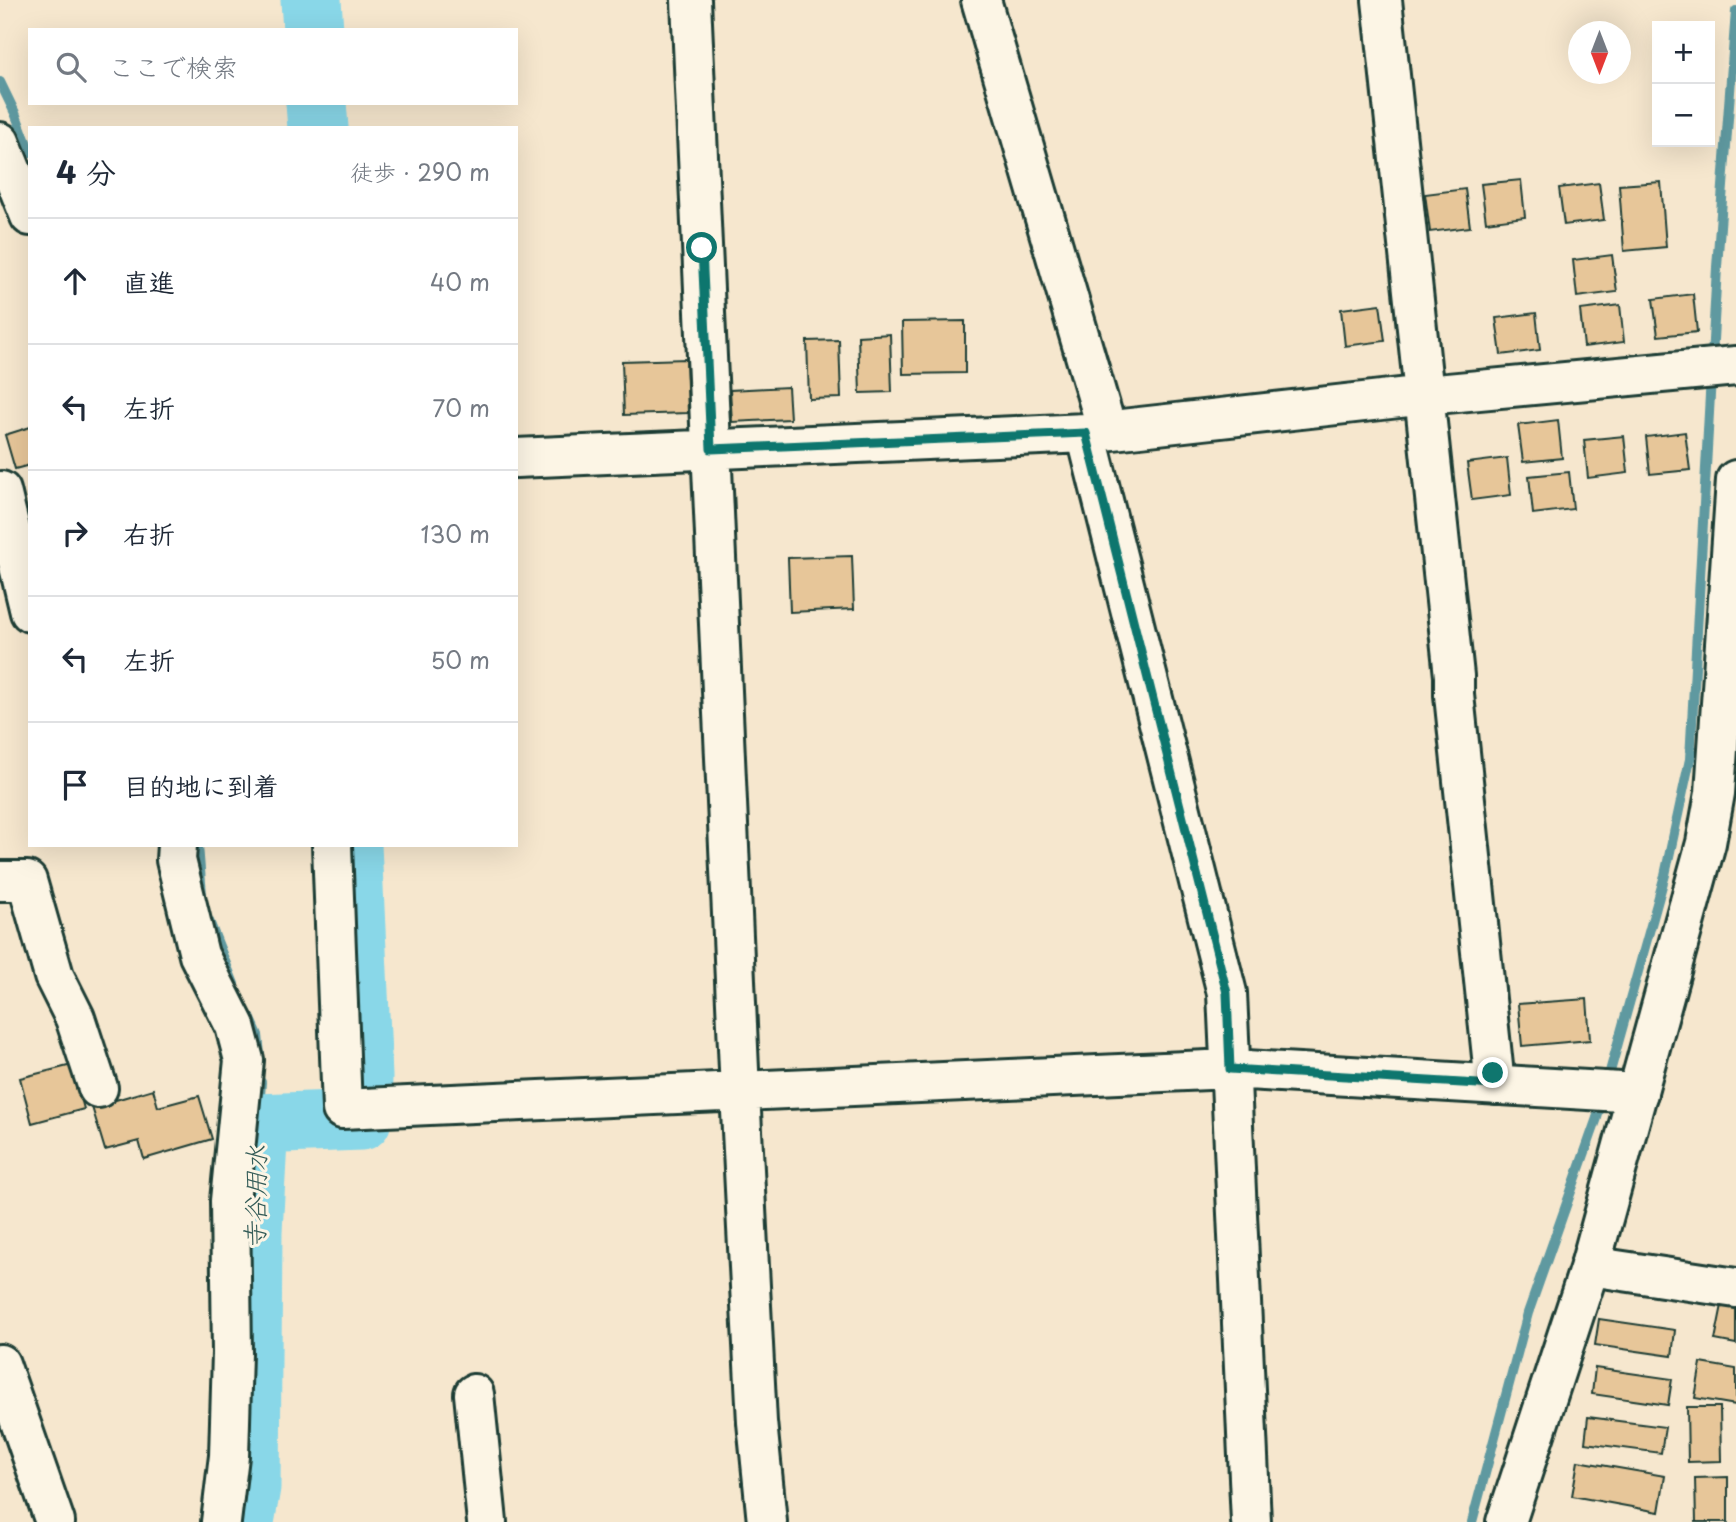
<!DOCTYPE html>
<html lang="ja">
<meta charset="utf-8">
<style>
:root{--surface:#fff;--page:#f2f2f3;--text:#1f2937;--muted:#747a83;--line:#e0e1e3}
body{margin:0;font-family:"Playpen Sans","Klee One",sans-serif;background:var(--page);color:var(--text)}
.controls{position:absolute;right:21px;top:21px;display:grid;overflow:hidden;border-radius:0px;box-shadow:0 7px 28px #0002}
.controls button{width:63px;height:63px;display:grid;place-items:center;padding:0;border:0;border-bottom:2px solid var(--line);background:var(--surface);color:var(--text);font:35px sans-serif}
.compass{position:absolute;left:1568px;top:21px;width:63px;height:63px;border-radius:50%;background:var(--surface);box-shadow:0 7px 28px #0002;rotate:180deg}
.stop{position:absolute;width:21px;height:21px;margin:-16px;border:5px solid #0f766e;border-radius:50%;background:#fff}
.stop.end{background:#0f766e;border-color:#fff;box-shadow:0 2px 7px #0008}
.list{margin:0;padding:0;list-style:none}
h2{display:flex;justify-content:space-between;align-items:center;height:91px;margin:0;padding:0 28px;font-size:30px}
h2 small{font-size:23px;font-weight:400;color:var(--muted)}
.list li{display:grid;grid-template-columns:46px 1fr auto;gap:21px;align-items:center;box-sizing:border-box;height:126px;padding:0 28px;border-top:2px solid var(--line)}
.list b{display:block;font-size:26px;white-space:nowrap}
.list em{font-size:23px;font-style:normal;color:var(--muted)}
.icon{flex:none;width:38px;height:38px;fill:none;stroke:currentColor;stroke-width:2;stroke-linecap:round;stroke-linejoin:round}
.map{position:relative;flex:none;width:1736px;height:1522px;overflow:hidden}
.search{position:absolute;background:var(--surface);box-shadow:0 7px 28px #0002;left:28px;top:28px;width:490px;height:77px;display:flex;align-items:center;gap:18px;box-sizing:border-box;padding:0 24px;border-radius:0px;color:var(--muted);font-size:26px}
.panel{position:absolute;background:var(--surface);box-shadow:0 7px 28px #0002;left:28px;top:126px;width:490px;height:721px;border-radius:0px}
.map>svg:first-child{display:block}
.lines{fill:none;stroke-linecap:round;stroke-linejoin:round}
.stream{stroke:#5f99a0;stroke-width:10}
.river{stroke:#89d7e8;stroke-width:61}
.building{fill:#e7c699;stroke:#1f3d34;stroke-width:2}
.minor-casing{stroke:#1f3d34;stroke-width:44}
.tertiary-casing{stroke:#1f3d34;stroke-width:44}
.minor{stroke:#fcf5e5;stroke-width:38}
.tertiary{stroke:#fcf5e5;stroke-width:38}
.route{stroke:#0f766e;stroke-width:9}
.labels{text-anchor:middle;stroke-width:6;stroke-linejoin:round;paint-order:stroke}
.water-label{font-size:26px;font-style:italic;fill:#345c58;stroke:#fcf5e5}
</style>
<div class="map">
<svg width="1736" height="1522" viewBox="0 0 1736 1522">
<rect width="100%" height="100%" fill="#f6e7ce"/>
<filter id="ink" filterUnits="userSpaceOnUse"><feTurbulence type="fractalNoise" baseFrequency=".0143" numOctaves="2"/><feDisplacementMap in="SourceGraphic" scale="14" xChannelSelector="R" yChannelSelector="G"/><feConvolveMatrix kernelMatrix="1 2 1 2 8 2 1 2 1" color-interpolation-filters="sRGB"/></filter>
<g filter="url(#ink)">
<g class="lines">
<!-- stream -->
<path class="stream" d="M0 82 15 113 30 152
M198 845 202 895
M209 921 234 984
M250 1017 258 1035 260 1055
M258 1124 261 1082
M1472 1522 1528 1313 1597 1118 1665 875 1690 759 1717 267 1736 11"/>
<!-- river -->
<path class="river" d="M311 0 313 30
M316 103 318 128
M244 1522 250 1487 252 1231 258 1124 361 1120 362 1077 351 845"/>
</g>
<!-- building -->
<path class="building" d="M1521 180 1525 217 1486 222 1481 184Z
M1661 182 1666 247 1624 251 1619 185Z
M1599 183 1604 220 1564 225 1559 188Z
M1465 189 1470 227 1430 232 1425 194Z
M1612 255 1617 292 1577 297 1573 260Z
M1693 294 1697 332 1658 336 1653 299Z
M1380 304 1385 341 1345 346 1341 309Z
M1620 305 1624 342 1584 347 1580 310Z
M1536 313 1540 350 1501 355 1496 318Z
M965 321V373L903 374 902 322Z
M890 334 892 392 860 393 858 336Z
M839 340 841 398 809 399 807 341Z
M686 359 688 413 624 415 622 361Z
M788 387 790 419 732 422 730 390Z
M1558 420 1562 458 1523 462 1518 425Z
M30 427V465L15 469 5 435Z
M1685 432 1690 470 1650 474 1646 437Z
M1624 436 1628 473 1588 478 1584 440Z
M1507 458 1511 495 1472 500 1467 463Z
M1569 472 1573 509 1533 514 1529 476Z
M852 556 854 609 790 612 788 558Z
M1587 999 1590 1040 1522 1046 1518 1004Z
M72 1065 84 1109 32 1123 20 1078Z
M153 1089 158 1107 199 1096 212 1139 144 1159 139 1141 105 1150 92 1107Z
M1722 1305 1736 1307V1344L1715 1340Z
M1599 1319 1675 1330 1672 1356 1595 1345Z
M1701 1363 1736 1369V1405L1695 1398Z
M1595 1368 1672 1379 1668 1405 1592 1394Z
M1687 1407H1720L1721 1461 1688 1462Z
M1588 1417 1665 1427 1661 1453 1585 1443Z
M1578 1461 1665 1476 1659 1512 1572 1496Z
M1728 1477V1522H1696L1695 1478Z"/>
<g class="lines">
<!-- minor casing -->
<g class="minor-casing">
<path id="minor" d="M691 0 740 1092 757 1422 767 1522
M981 0 1107 430
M1382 0 1454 676V695L1495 1085
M0 142 30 216
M1086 433 1227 993 1251 1522
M516 458 1086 433 1426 395 1736 366
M1 491 30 612
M177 845 176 860 199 955 235 1026 244 1060 230 1201 232 1353 229 1456 221 1522
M332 845 342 1109 1230 1069 1638 1093
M0 881H27L54 976 75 1018 98 1088
M1590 1266 1736 1288
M0 1364 55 1522
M474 1394 487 1522"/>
</g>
<!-- tertiary casing -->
<g class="tertiary-casing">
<path id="tertiary" d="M1506 1522 1590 1266 1706 843 1715 793 1736 480"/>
</g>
<!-- minor -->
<use href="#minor" class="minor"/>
<!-- tertiary -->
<use href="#tertiary" class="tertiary"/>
</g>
</g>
<g class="lines" filter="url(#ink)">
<!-- route -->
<path class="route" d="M702 248 711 449 1086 433 1227 993 1230 1069 1495 1085 1493 1073"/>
</g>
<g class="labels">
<!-- water labels -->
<g class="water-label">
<text transform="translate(256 1197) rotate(-89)" y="9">寺谷用水</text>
</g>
</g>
</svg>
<div class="controls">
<button>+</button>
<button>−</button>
</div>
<svg class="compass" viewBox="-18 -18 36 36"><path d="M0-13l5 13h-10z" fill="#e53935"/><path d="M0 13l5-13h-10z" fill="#747a83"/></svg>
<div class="stop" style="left:702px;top:248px"></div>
<div class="stop end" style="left:1493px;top:1073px"></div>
<div class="search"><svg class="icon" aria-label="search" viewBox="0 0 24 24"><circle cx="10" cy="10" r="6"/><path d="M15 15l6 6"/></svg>ここで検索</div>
<section class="panel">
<h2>4 分<small>徒歩 · 290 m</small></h2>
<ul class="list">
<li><svg class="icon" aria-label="ahead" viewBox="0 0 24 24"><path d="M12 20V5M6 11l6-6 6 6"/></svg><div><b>直進</b></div><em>40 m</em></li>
<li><svg class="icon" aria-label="left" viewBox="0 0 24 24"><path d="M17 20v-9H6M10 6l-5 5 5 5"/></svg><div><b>左折</b></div><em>70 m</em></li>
<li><svg class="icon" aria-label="right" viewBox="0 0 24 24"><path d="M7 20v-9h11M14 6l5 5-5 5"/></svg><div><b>右折</b></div><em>130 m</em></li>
<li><svg class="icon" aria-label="left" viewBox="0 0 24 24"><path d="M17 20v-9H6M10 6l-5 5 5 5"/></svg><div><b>左折</b></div><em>50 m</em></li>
<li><svg class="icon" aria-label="arrive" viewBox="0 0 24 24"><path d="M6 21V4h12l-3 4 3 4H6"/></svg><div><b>目的地に到着</b></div></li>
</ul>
</section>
</div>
